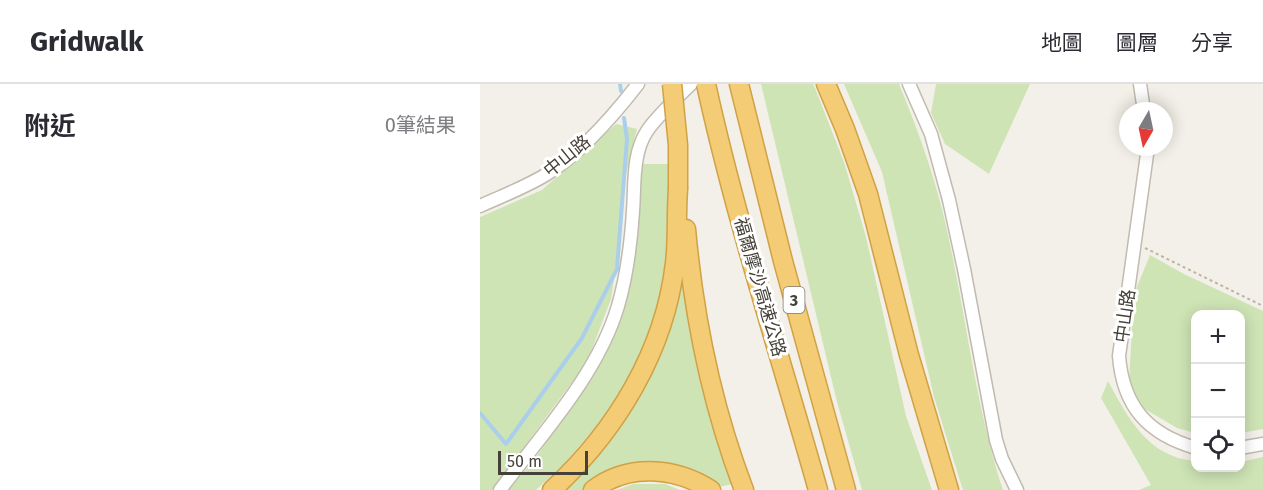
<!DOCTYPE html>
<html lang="zh-TW">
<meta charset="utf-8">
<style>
:root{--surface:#fff;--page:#f7f7f7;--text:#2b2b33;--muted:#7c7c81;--line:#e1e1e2}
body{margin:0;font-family:"Fira Sans","Noto Sans TC",sans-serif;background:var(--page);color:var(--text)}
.controls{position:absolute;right:18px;bottom:18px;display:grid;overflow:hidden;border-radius:12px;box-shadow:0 3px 15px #0003}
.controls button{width:54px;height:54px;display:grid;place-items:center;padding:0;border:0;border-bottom:2px solid var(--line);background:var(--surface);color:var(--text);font:30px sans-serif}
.compass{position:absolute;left:639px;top:18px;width:54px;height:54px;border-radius:50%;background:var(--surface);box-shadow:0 3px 15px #0003;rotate:189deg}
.scale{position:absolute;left:18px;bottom:15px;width:90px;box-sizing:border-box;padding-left:6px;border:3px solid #464138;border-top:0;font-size:16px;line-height:21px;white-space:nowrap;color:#464138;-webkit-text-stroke:4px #fff;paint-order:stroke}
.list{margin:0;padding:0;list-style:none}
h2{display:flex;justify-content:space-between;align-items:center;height:78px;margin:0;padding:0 24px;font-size:26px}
h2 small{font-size:20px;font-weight:400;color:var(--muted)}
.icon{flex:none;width:33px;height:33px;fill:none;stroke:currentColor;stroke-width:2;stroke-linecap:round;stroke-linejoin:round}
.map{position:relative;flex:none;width:783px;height:406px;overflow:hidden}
header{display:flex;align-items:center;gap:36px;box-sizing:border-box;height:84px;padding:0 30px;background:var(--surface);border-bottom:2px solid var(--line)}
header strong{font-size:28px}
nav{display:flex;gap:33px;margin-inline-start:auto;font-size:21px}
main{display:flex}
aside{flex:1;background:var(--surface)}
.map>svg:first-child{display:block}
.green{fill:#cee4b5}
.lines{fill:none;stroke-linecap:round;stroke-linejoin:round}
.stream{stroke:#abcfeb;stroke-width:4}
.minor-casing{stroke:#c1bbaf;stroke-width:15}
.highway-casing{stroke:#d1a145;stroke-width:21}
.path{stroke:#bfb49f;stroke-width:2;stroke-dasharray:3 3;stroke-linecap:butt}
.minor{stroke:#fff;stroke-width:12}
.highway{stroke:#f3cc75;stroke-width:18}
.highway-bridge-casing{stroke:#d1a145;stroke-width:21;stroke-linecap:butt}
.highway-bridge{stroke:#f3cc75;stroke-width:18}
.labels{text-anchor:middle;stroke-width:6;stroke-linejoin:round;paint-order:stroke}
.shield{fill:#fff;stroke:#7e7a74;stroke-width:1.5}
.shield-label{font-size:16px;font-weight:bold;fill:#464138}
.street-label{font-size:18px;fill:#464138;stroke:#fff}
</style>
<header>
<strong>Gridwalk</strong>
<nav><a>地圖</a><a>圖層</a><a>分享</a></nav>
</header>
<main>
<aside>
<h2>附近<small>0筆結果</small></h2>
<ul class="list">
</ul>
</aside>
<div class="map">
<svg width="783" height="406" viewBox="0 0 783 406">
<rect width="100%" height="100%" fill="#f3f0e9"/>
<!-- green -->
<path class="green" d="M281 0H333L335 4 364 78 386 153 426 332 452 406H382L357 318Z
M364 0H419C442 55 461 111 472 170 488 248 498 330 523 406H483L481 400 454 313 402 88Z
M456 0H550L509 90 465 60 451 29Z
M136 40 157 45 145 94 142 141 131 215 107 278 12 406H0V133L62 106Z
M162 80H191L188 175 176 232 156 289 139 317 82 382 56 406H28L55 375 113 288 138 244 154 181Z
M670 171 704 190 783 227V345L761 349 760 231H716L715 349 697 344 658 321 649 298 654 210Z
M199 201 206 202C211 273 228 333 253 400L239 403 182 381 105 406H83C122 364 159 321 181 268 190 247 194 223 199 201Z
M628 297C648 334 668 373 715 377L716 384H760L761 378 783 373V406H659L671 401 621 314Z
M153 400H185L200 406H137Z"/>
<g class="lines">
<!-- stream -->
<path class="stream" d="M140 0 141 7
M0 329 26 360 102 254 137 185 147 55 144 34"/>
<!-- minor casing -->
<g class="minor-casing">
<path id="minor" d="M429 0 451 50 469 116 484 185 516 356 522 375 537 406
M660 0 664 27
M668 63 639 272C643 322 667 350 716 364
M0 122C22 112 46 103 67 90 101 69 134 31 158 0
M760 364 783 360
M20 406C62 350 118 290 138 222 147 191 151 159 153 127 155 101 152 70 167 47 178 31 197 14 211 0"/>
</g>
<!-- highway casing -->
<g class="highway-casing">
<path id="highway" d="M226 0C256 137 300 271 338 406
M259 0 303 177 366 406
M346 0 365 45 388 110 429 271 469 406
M206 145C214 235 232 322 264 406
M72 406C136 347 185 267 195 179 198 155 196 130 198 105
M113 406C148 379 195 383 231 406"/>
</g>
<!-- path -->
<path class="path" d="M665 164 783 222"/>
<!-- minor -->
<use href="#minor" class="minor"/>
<!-- highway -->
<use href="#highway" class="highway"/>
<!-- highway-bridge casing -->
<g class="highway-bridge-casing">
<path id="highway-bridge" d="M192 0 198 61V105"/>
</g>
<!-- highway-bridge -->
<use href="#highway-bridge" class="highway-bridge"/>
</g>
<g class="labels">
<!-- shield labels -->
<rect class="shield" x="303.5" y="203" width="21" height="26" rx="4.5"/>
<g class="shield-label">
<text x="314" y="222">3</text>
</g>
<!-- street labels -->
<g class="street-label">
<text transform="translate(87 72) rotate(-39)" y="6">中山路</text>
<text transform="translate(280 203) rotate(74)" y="6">福爾摩沙高速公路</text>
<text transform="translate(645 232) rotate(-82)" y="6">中山路</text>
</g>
</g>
</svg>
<div class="controls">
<button>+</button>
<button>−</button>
<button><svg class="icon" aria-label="locate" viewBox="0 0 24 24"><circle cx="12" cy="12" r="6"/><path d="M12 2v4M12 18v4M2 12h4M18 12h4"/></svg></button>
</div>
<svg class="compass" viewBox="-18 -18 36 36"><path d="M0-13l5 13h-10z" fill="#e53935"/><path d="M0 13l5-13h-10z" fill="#7c7c81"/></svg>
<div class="scale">50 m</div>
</div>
</main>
